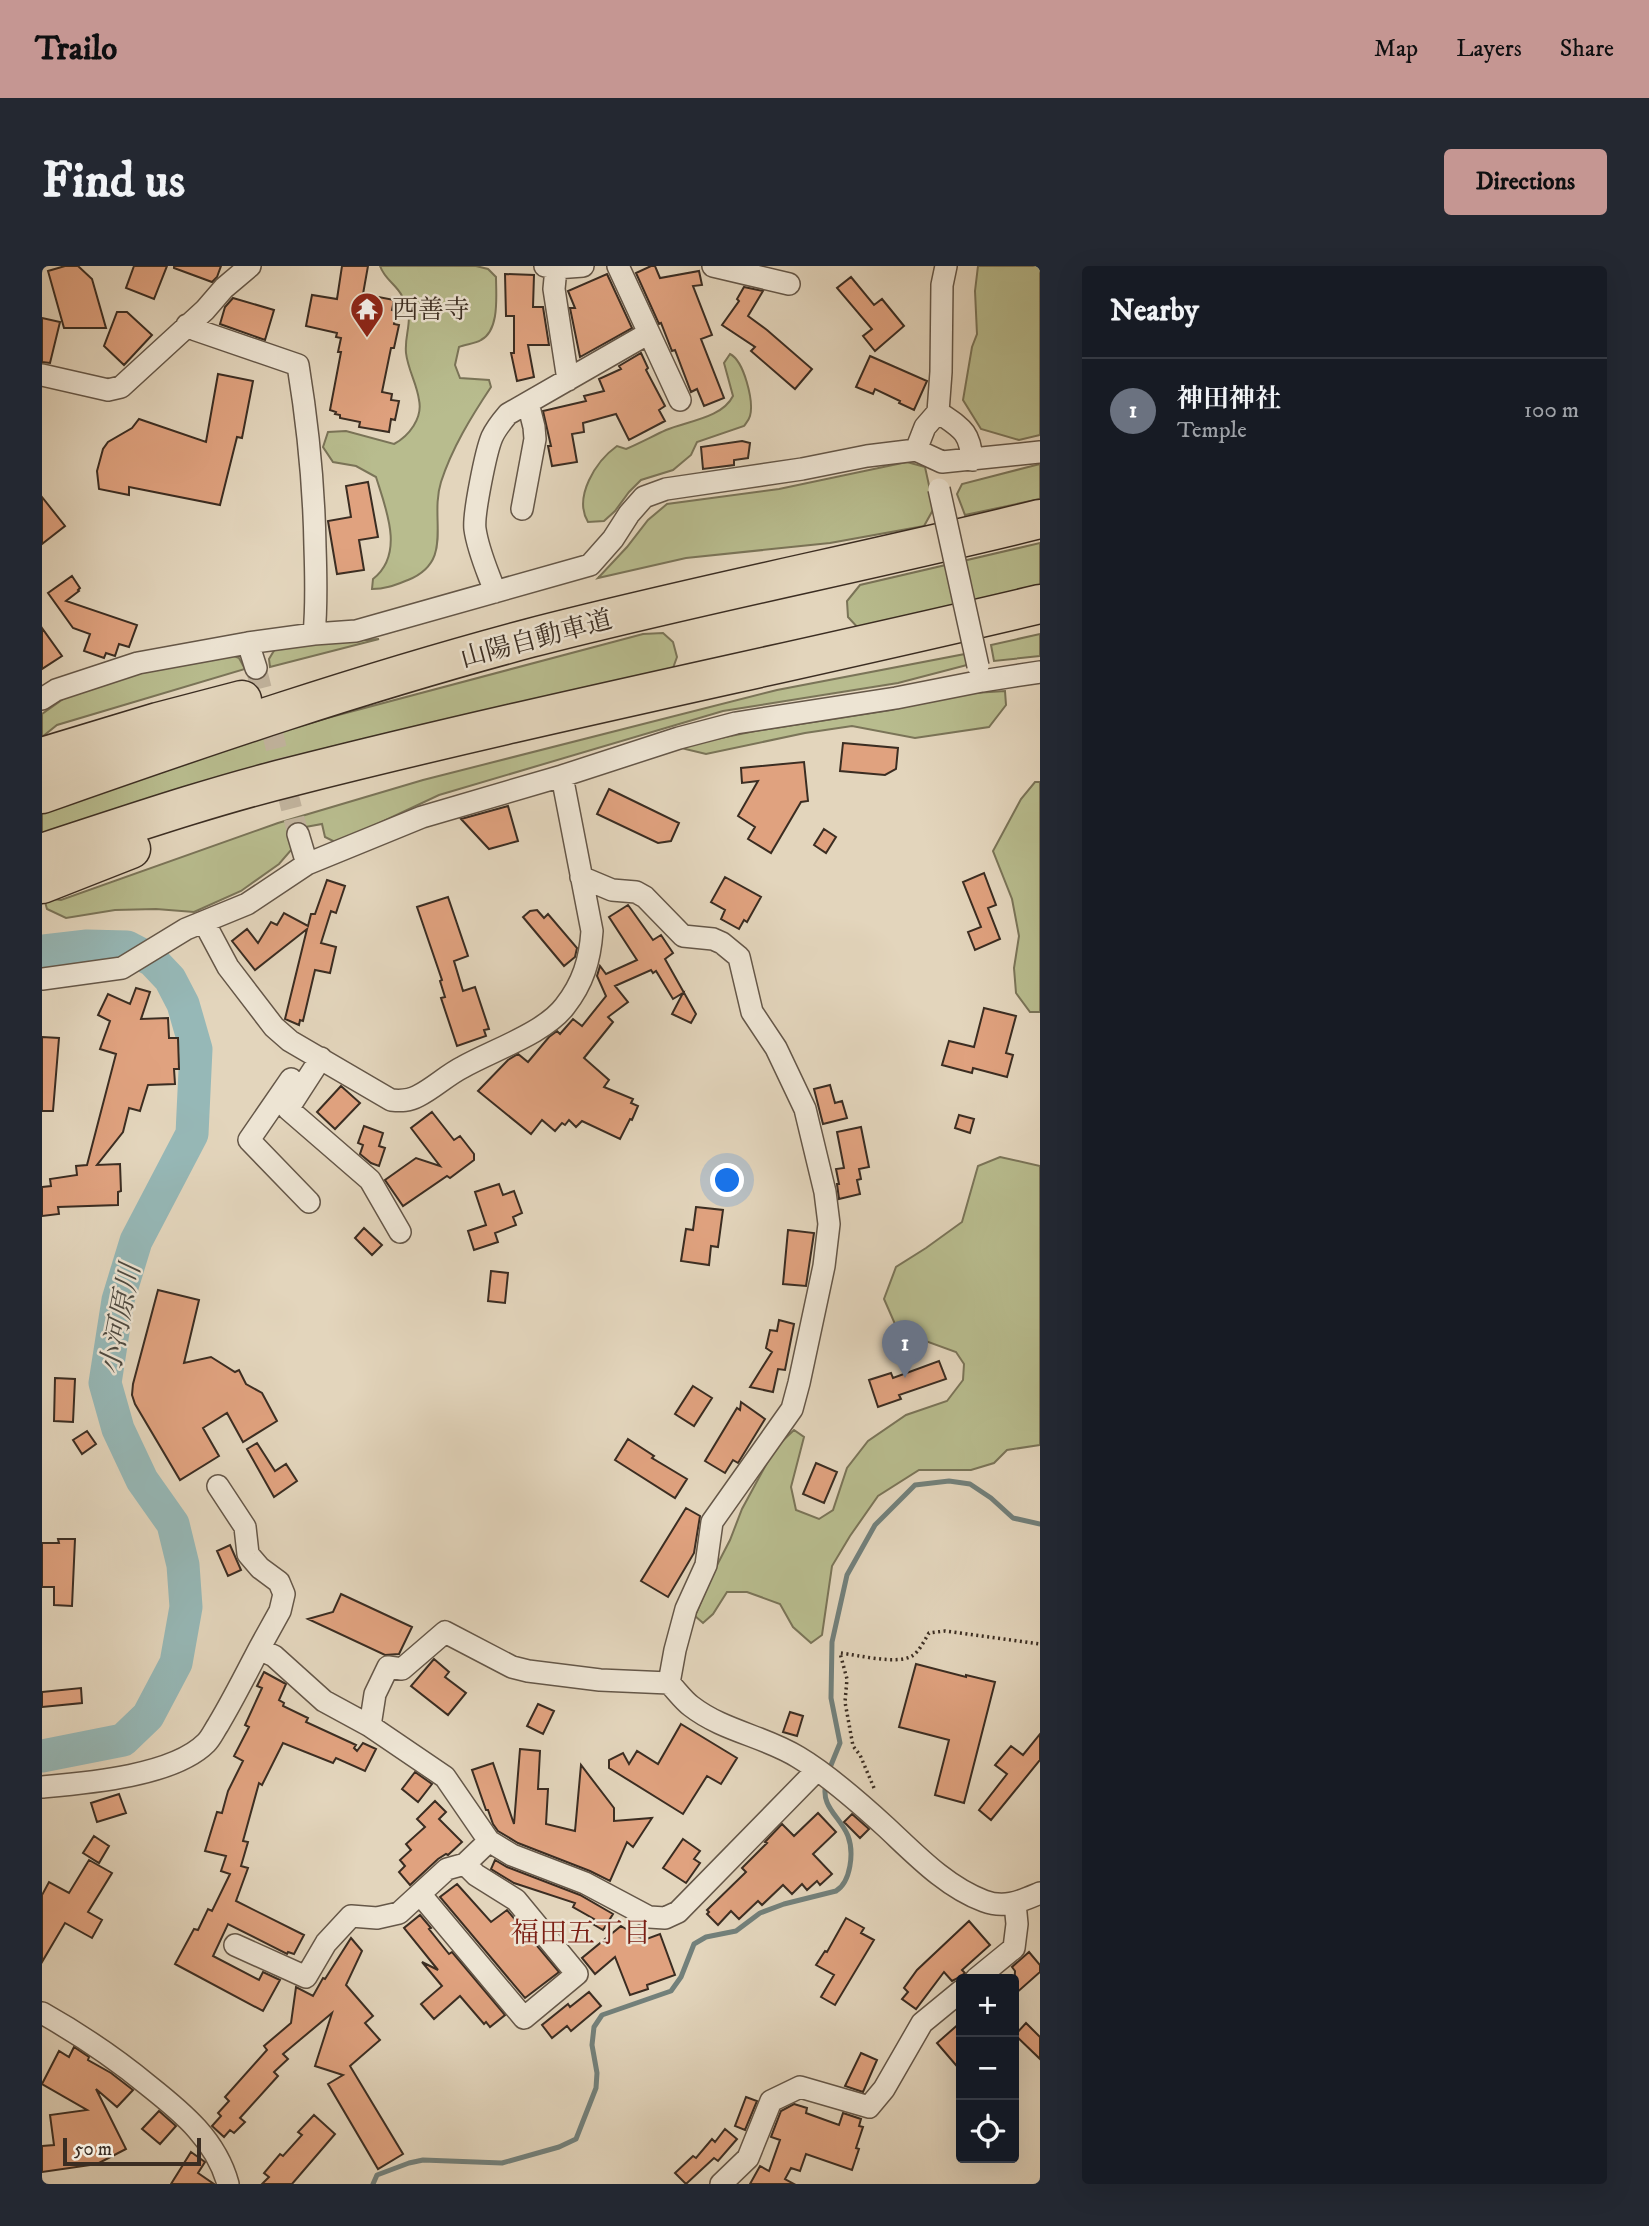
<!DOCTYPE html>
<meta charset="utf-8">
<style>
:root{--surface:#171b24;--page:#242831;--text:#f1f3f6;--muted:#9ea1a6;--line:#363941;--accent:#c59692}
body{margin:0;font-family:"IM FELL DW Pica","Noto Serif JP",serif;background:var(--page);color:var(--text)}
.controls{position:absolute;right:21px;bottom:21px;display:grid;overflow:hidden;border-radius:7px;box-shadow:0 7px 28px #0002}
.controls button{width:63px;height:63px;display:grid;place-items:center;padding:0;border:0;border-bottom:2px solid var(--line);background:var(--surface);color:var(--text);font:35px sans-serif}
.scale{position:absolute;left:21px;bottom:18px;width:138px;box-sizing:border-box;padding-left:7px;border:4px solid #3b2d22;border-top:0;font-size:19px;line-height:24px;white-space:nowrap;color:#3b2d22;-webkit-text-stroke:5px #ede4d3;paint-order:stroke}
.you{position:absolute;left:686px;top:915px;width:24px;height:24px;margin:-18px;border:5px solid #fff;border-radius:50%;background:#1a73e8;box-shadow:0 0 0 10px #1a73e833}
.badge{display:grid;place-items:center;width:46px;height:46px;border-radius:50%;background:var(--accent);color:#fff;font-size:23px;font-weight:700}
.pin{position:absolute;translate:-50% -58px;filter:drop-shadow(0 2px 4px #0008)}
.pin::after{content:'';position:absolute;top:37px;width:24px;height:21px;background:inherit;clip-path:polygon(0 0,100% 0,50% 100%)}
.list{margin:0;padding:0;list-style:none}
h2{display:flex;justify-content:space-between;align-items:center;height:91px;margin:0;padding:0 28px;font-size:30px}
h2 small{font-size:23px;font-weight:400;color:var(--muted)}
.list li{display:grid;grid-template-columns:46px 1fr auto;gap:21px;align-items:center;box-sizing:border-box;height:105px;padding:0 28px;border-top:2px solid var(--line)}
.list b{display:block;font-size:26px;white-space:nowrap}
.list p{margin:0;font-size:23px;white-space:nowrap;color:var(--muted)}
.list em{font-size:23px;font-style:normal;color:var(--muted)}
.icon{flex:none;width:38px;height:38px;fill:none;stroke:currentColor;stroke-width:2;stroke-linecap:round;stroke-linejoin:round}
.map{position:relative;flex:none;width:998px;height:1918px;overflow:hidden;border-radius:7px}
header{display:flex;align-items:center;gap:42px;box-sizing:border-box;height:98px;padding:0 35px;background:var(--accent);color:#111}
header strong{font-size:33px}
nav{display:flex;gap:38px;margin-inline-start:auto;font-size:24px}
.intro{display:flex;align-items:center;justify-content:space-between;box-sizing:border-box;height:168px;padding:0 42px}
h1{margin:0;font-size:49px}
.button{padding:18px 32px;border-radius:7px;background:var(--accent);color:#111;font-size:24px;font-weight:700}
main{display:flex;gap:42px;padding:0 42px}
aside{flex:1;background:var(--surface);border-radius:7px;box-shadow:0 7px 28px #0002}
.map>svg:first-child{display:block}
.green{fill:#b8bc8e;stroke:#7a7458;stroke-width:2}
.lines{fill:none;stroke-linecap:round;stroke-linejoin:round}
.stream{stroke:#72807b;stroke-width:5}
.river{stroke:#96b8b7;stroke-width:33}
.building{fill:#e0a27f;stroke:#3b2d22;stroke-width:2}
.minor-tunnel{stroke:#c1b39d;stroke-width:21;stroke-dasharray:21 10;stroke-linecap:butt}
.minor-casing{stroke:#655748;stroke-width:24}
.motorway-casing{stroke:#3b2d22;stroke-width:41}
.path{stroke:#3b2d22;stroke-width:3.5;stroke-dasharray:2 3.5;stroke-linecap:butt}
.minor{stroke:#ede4d3;stroke-width:21}
.motorway{stroke:#e3d5bc;stroke-width:38}
.minor-bridge-casing{stroke:#655748;stroke-width:24;stroke-linecap:butt}
.minor-bridge{stroke:#ede4d3;stroke-width:21}
.labels{text-anchor:middle;stroke-width:5;stroke-linejoin:round;paint-order:stroke}
.poi-label{font-size:26px;fill:#3b2d22;stroke:#ede4d3;text-anchor:start}
.street-label{font-size:26px;fill:#3b2d22;stroke:#ede4d3}
.water-label{font-size:28px;font-style:italic;fill:#4d4940;stroke:#ede4d3}
.neighbourhood-label{font-size:28px;fill:#7a1f14;stroke:#ede4d3}
</style>
<header>
<strong>Trailo</strong>
<nav><a>Map</a><a>Layers</a><a>Share</a></nav>
</header>
<div class="intro"><h1>Find us</h1><a class="button">Directions</a></div>
<main>
<div class="map">
<svg width="998" height="1918" viewBox="0 0 998 1918">
<rect width="100%" height="100%" fill="#e3d5bc"/>
<filter id="stains"><feTurbulence type="fractalNoise" baseFrequency=".00286" numOctaves="4"/><feColorMatrix values="0 0 0 0 .2 0 0 0 0 .09 0 0 0 0 .02 0 0 0 .5 -.17"/></filter>
<radialGradient id="worn" r=".72"><stop offset=".6" stop-color="#630" stop-opacity="0"/><stop offset="1" stop-color="#630" stop-opacity=".3"/></radialGradient>
<!-- green -->
<path class="green" d="M338 0H434L446 3 454 11C454 29 458 64 439 74 433 78 423 78 417 81L413 99 418 112 447 114 449 121C429 151 410 182 399 216 387 254 413 295 366 314 353 319 344 323 330 323L331 313C363 288 344 243 334 211L314 200 291 196 281 181 286 166 304 165 352 178C367 170 381 152 377 134 375 118 366 104 364 87 362 65 374 53 360 30 354 18 343 14 338 0Z
M936 0H998V169L977 174 939 163 921 134 930 81 935 68 933 25Z
M688 88C702 95 712 135 708 150 707 154 704 157 702 160L655 176 649 189 631 204 599 214 587 226 573 245 562 255 546 256C531 231 554 195 575 180L584 183C598 177 611 170 624 164 646 155 680 152 691 130L682 97Z
M865 196 883 201 892 242 882 260 788 277 644 292 556 312 585 281 606 254 625 238 737 223Z
M998 198V233L923 249 915 228 920 218Z
M998 277V327L817 363 806 351 805 335 818 319Z
M621 367 631 376 635 391 631 402 0 568V545L194 479 285 452 601 368Z
M998 368V390L952 395 949 379Z
M337 373 228 401 227 393 233 383 263 377Z
M185 387 197 392 203 403 15 459 0 471V448L24 431 74 413Z
M923 388 925 399 856 417 681 445 397 529 295 577 283 571 280 558 247 564 250 583 237 598 199 625 152 646 114 643 73 644 24 652 5 643 2 632 19 634 236 557 381 514 735 424Z
M963 425 964 439 947 461 873 472 810 460 763 467 664 488 635 481 713 465 849 444 916 428Z
M993 516H998V746H988L974 727 972 702 977 670 970 633 951 585 979 533Z
M958 891 998 900V1179L965 1184 952 1197 929 1204H877L836 1230 808 1270 790 1300 780 1369 769 1377 751 1361 738 1338 705 1326H685L671 1348 661 1357 653 1350 672 1305 688 1274 700 1243 733 1182 752 1164 762 1171 749 1221 754 1244 777 1253 791 1244 805 1202 826 1175 864 1149 905 1135 921 1114 922 1098 914 1086 856 1065 842 1033 854 1001 884 982 920 956 936 900Z"/>
<g class="lines">
<!-- stream -->
<path class="stream" d="M787 1504 798 1477 789 1432 790 1376 805 1309 833 1259 873 1219 907 1215 928 1218 949 1232 971 1252 998 1258
M331 1918 335 1909 367 1897 381 1894 460 1897 517 1881 534 1873 554 1822 555 1807 550 1779 552 1761 560 1749 629 1725 639 1711 652 1678 664 1671 694 1665 718 1647 742 1638 794 1625C809 1616 812 1586 806 1570 798 1550 778 1541 784 1517"/>
<!-- river -->
<path class="river" d="M0 685 45 680 85 681 110 694 128 713 141 738 154 783 150 868 94 975 76 1034 63 1117 76 1163 100 1214 131 1258 141 1299 144 1341 134 1397 106 1450 81 1474 0 1490"/>
</g>
<!-- building -->
<path class="building" d="M23 0H36L50 13 64 62H22L6 5Z
M92 0H125L112 33 84 22Z
M132 0H179L175 11 170 16 132 2Z
M300 0H326L321 28 352 34 350 44 354 45 352 58 357 59 352 82H349L340 126 350 128 349 134 357 135 353 154 349 153 347 166 317 161 318 156 298 152V149L293 148 294 146 288 144 299 86H296L299 72 294 71 295 67 264 60 270 29 295 33Z
M609 0H613L618 12 657 5 660 19 651 20 670 69 659 73 682 132 662 140 655 123 649 126 633 84 630 85 619 57 617 58 594 7Z
M463 8 492 9 491 41H501L507 79H486L492 111 475 115 469 87H472V50H464Z
M565 8 590 62 538 91 528 42H533L526 25Z
M809 11 832 39 840 33 862 60 833 85 821 70 830 63 795 22Z
M702 21 721 25 706 50 725 64 770 103 753 123 709 85 713 81 680 59 697 35 695 33Z
M191 32 232 44 223 74 178 58 183 41Z
M75 46H85L110 69 82 99 62 80Z
M0 52 18 56 8 97 0 96Z
M599 87 606 102 604 104 623 140 617 144 623 155 587 174 574 148 541 157 542 166 530 168 535 196 510 200 506 180H509L501 145 544 135 542 130 562 125 557 113 579 103 577 100Z
M828 90 885 115 872 144 857 137 858 135 833 123 831 128 814 121Z
M176 108 211 115 200 172 195 171 178 239 87 221V229L57 223 55 205 61 183 66 176 90 162 97 153 164 176Z
M700 175 708 177 706 192 692 194V199L661 203 659 181Z
M326 216 336 271 317 274 322 304 295 308 286 255 309 251 304 220Z
M0 231 23 260 0 278Z
M30 310 38 322 36 324 37 325 24 335 95 359 87 381 77 378 73 390 64 387 62 392 42 385 48 368 31 362 6 327Z
M0 362 20 390 0 403Z
M801 477 856 482 854 503 843 509 798 505Z
M762 496 766 535 759 536 729 587 706 573 713 561 696 550 716 515 700 517 699 502Z
M567 523 637 557 629 575 616 577 555 548Z
M466 540 476 575 447 583 419 553Z
M782 563 794 571 784 587 772 579Z
M942 607 954 639 946 642 958 673 933 684 926 666 939 661 921 616Z
M683 611 719 631 705 656 702 654 697 663 679 653 683 644 669 636Z
M285 614 303 620 294 647 289 645 279 677 294 681 288 707 273 704 261 755 258 754 257 759 243 753 265 663 213 704 190 675 205 663 216 677 229 656 235 659 242 647 266 660 269 648H273Z
M406 631 426 690 412 695 421 725 433 721 447 763 442 764 444 770 415 780 399 732 403 731 398 715 400 714 375 641Z
M586 639 611 674 619 669 631 687 623 693 654 748 649 757 630 748 641 727 631 733 614 705 611 707 609 704 573 720 586 736 566 751 571 756 542 792 567 814 562 821 591 833 589 837 596 840 590 854 588 853 578 873 540 855 534 861 527 854 523 859 520 857 513 865 500 854 489 868 436 825 466 794 476 788 486 796 507 771 515 765 518 768 531 753 540 760 564 730 555 710 558 700 564 708 595 694 567 651Z
M495 644 502 652 506 648 535 682 533 691 522 700 481 651 488 645Z
M94 722 108 726 99 753 126 752 127 772H136L137 803H132L133 818 106 819 98 845 87 842 81 866 55 899 78 898 79 925 76 926V939L16 941 17 948 0 950V921L9 920 8 913 35 909 34 900 45 899 74 788 58 783 68 755 56 749 66 728 88 738Z
M942 742 974 750 964 787 971 789 965 811 931 802 930 807 900 799 907 775 932 781Z
M0 771 17 772 11 845H0Z
M788 819 793 837 800 835 805 852 781 858 772 823Z
M299 820 318 837 293 863 275 846Z
M390 846 412 874 418 870 432 888V894L408 912 405 910 361 940 343 914 374 892 398 900 369 862Z
M917 849 932 853 928 867 913 862Z
M322 860 341 867 337 880 343 882 337 900 329 897 318 888 321 879 316 877Z
M819 861 827 901 817 903 819 913 815 914 818 928 797 933 795 918H797L794 903 802 902 795 866Z
M457 918 461 929 472 925 480 947 471 951 474 959 453 967 456 976 432 984 426 965 444 959 433 926Z
M654 941 681 944 676 981 669 980 667 999 639 995 644 963 651 964Z
M322 962 340 979 330 989 313 972Z
M746 964 772 967 764 1020 741 1018Z
M449 1005 466 1007 463 1037 446 1035Z
M116 1024 157 1034 142 1097 169 1091 193 1106 197 1104 204 1118 220 1127 235 1155 201 1176 185 1147 161 1162 177 1190 138 1214 93 1138 90 1129 91 1118Z
M737 1054 752 1058 743 1104 736 1103 731 1126 708 1121 730 1086 724 1082 728 1064 735 1065Z
M897 1095 904 1113 857 1129 859 1133 836 1141 827 1114 849 1107 851 1112Z
M13 1112 33 1113 31 1156 12 1155Z
M651 1120 670 1132 652 1160 633 1148Z
M699 1136 723 1153 696 1197 691 1194 683 1207 663 1195 695 1142 698 1144Z
M45 1165 54 1178 40 1188 31 1174Z
M586 1173 612 1190 610 1192 645 1213 633 1232 573 1194Z
M215 1177 233 1205 244 1198 255 1215 232 1231 205 1183Z
M774 1197 795 1206 782 1237 761 1228Z
M644 1242 658 1250 652 1287 626 1331 599 1315Z
M16 1273H33L30 1340 12 1339V1321H0V1277H17Z
M188 1279 199 1304 186 1310 175 1285Z
M299 1328 370 1361 357 1388 343 1389 266 1353 291 1346Z
M392 1393 407 1406 403 1411 424 1427 406 1449 369 1420Z
M874 1398 924 1411V1409L953 1416 922 1537 893 1529 907 1474 857 1461Z
M222 1406 244 1418 237 1434 242 1437 241 1440 266 1452 264 1456 314 1479 312 1482 315 1485 321 1477 334 1483 323 1505 294 1492 291 1497 241 1477 220 1519 217 1517 201 1575 206 1576 199 1600 206 1602 194 1635 262 1669 252 1688 246 1686 245 1688 186 1658 171 1690 217 1714 221 1706 238 1714 221 1745 133 1698 152 1663 156 1664 166 1643 170 1645 188 1608 179 1605 184 1590 163 1585 175 1546 180 1547 186 1525 201 1495 192 1490 207 1461 203 1459 220 1422 215 1420Z
M39 1422 40 1437 0 1441V1426Z
M496 1438 512 1445 501 1468 485 1460Z
M748 1446 761 1450 755 1470 741 1466Z
M639 1458 695 1492 679 1518 665 1510 641 1548 567 1502V1494L581 1487 587 1498 595 1485 616 1498Z
M998 1468V1494L949 1554 937 1544 965 1508 953 1499 969 1480 981 1489Z
M478 1483 498 1485 496 1523H506L504 1558 533 1565 539 1499 572 1542V1555L610 1552 591 1581 585 1576 568 1615 548 1605 476 1577 456 1565 451 1558 446 1544H444L430 1504 451 1497 472 1558Z
M373 1506 390 1518 376 1536 360 1523Z
M77 1528 84 1547 55 1556 49 1537Z
M393 1535 404 1546 397 1553 420 1576 406 1589 404 1588 396 1593 368 1619 357 1606 363 1600 358 1594 369 1584 364 1578 383 1561 375 1553Z
M776 1547 794 1566 771 1588 790 1608 778 1619 775 1615 765 1624 760 1618 750 1628 741 1619 720 1639 716 1635 697 1653 689 1645 676 1659 665 1648 667 1646 665 1644 704 1606 700 1602 725 1577 723 1576 740 1558 752 1570Z
M810 1548 827 1563 818 1572 802 1556Z
M52 1570 67 1580 57 1597 41 1587Z
M641 1573 658 1585 652 1593 658 1597 644 1617 621 1602Z
M47 1594 70 1607 46 1646 60 1654 50 1672 23 1657 0 1696V1629L7 1616 27 1627Z
M453 1594 465 1601 538 1629 571 1648 561 1664 549 1657 552 1653 531 1641 533 1637 472 1617 449 1603Z
M415 1618 449 1656 465 1644 517 1706 483 1732 398 1631Z
M378 1649 389 1662 387 1663 407 1688 410 1686 463 1749 448 1761 444 1756 442 1758 418 1730 392 1753 379 1738 400 1720 380 1696 396 1704 362 1662Z
M804 1652 822 1662 819 1667 832 1674 793 1739 779 1731 792 1709 774 1699 783 1685 785 1686Z
M927 1655 948 1679 920 1704 923 1707 916 1712 910 1715 902 1706 874 1743 860 1733 866 1726 862 1722 875 1704Z
M579 1660 602 1674 618 1668 633 1709 605 1719 606 1723 588 1729 573 1691 553 1708 540 1692Z
M309 1672 320 1685 304 1719 331 1750 323 1757 338 1774 308 1800 361 1888 336 1903 286 1818 301 1809 273 1800 290 1747 241 1788 246 1793 232 1806 236 1810 198 1852 203 1856 192 1867 188 1864 182 1871 170 1860 179 1850 176 1847 187 1835 183 1831 225 1784 222 1780 249 1757 254 1721 271 1730 281 1712 283 1713Z
M987 1686 998 1699V1706L972 1729 973 1705 970 1701Z
M547 1726 559 1740 529 1765 525 1760 510 1772 500 1759 526 1738 528 1741Z
M919 1756V1805L895 1777Z
M984 1757 998 1771V1793L973 1769Z
M32 1781 47 1791 46 1794 69 1807 91 1824 75 1841 54 1823 84 1883 55 1898 0 1906V1880L12 1879 8 1849 45 1844 0 1818 17 1785 27 1791Z
M819 1787 835 1794 821 1826 803 1820Z
M704 1831 715 1835 703 1864 693 1860Z
M752 1838 765 1842 764 1847 797 1859 801 1847 819 1853 817 1860 821 1861 814 1882 817 1883 810 1904 764 1888 758 1905 749 1902 743 1913 752 1918H708L718 1900 727 1905 738 1874 729 1871 739 1845Z
M117 1845 134 1860 118 1878 100 1863Z
M272 1849 293 1868 250 1918H220L227 1911 222 1907 238 1888 241 1890 260 1869 256 1866Z
M683 1863 695 1873 676 1895 672 1892 644 1918 633 1907 651 1890 654 1892 670 1873 673 1876Z
M149 1886 163 1896 156 1907 172 1918H129Z"/>
<g class="lines">
<!-- minor-tunnel -->
<path class="minor-tunnel" d="M214 402 256 568"/>
<!-- minor casing -->
<g class="minor-casing">
<path id="minor" d="M503 0 514 2 541 0
M576 0 638 134
M671 0 747 18
M514 2 512 23 526 114
M145 59 154 64 256 99C266 160 272 220 273 281 274 310 275 339 272 368
M0 109 66 124 79 121 163 44 182 22 208 0
M896 146 899 106 900 19 904 0
M930 194C928 165 919 162 896 146L883 161 874 184 900 196 998 186
M480 243 493 173 492 161 486 137
M453 326C446 306 436 285 433 263 431 249 444 185 450 171 454 162 460 155 466 148L607 67
M206 377 214 402
M0 433 14 424 96 397 206 377 272 368 314 365 548 299 571 273 587 248 602 231 624 223 760 203 825 190 874 184
M256 568 265 598
M539 611 570 624 594 626 603 631 641 670 671 673 680 677 697 691 710 746 734 782 763 843 783 926 787 958 782 1000 757 1117 750 1143 670 1256 664 1299 644 1343 633 1384 627 1417
M162 656 186 701 232 761 248 775 349 834C359 835 367 835 376 830 392 822 405 809 421 801 451 784 503 767 523 740 541 717 548 694 550 665L520 510
M0 713 80 702 144 663 205 638 265 598 380 551 520 510 637 472 694 457 854 432 940 415 998 406
M279 792 246 843 328 914 358 966
M249 813 207 874 267 936
M176 1220 203 1261 206 1288 218 1302 237 1316 242 1328 238 1345 217 1383
M328 1460 333 1428 346 1401 360 1403 403 1366 470 1401 486 1405 558 1414 627 1417C634 1424 641 1434 649 1440 681 1465 722 1470 756 1491 783 1507 820 1539 844 1561 873 1588 904 1621 942 1635 963 1643 979 1635 998 1627
M0 1521C45 1517 131 1510 164 1477 169 1472 172 1465 176 1459 191 1434 204 1408 217 1383L232 1390 282 1435 328 1460 403 1511 447 1575 470 1589 543 1617 607 1651 623 1652 636 1646 775 1504
M378 1628 482 1752 535 1708 474 1634 434 1609 423 1598
M193 1679 264 1711 284 1677 309 1650 335 1652 357 1647 405 1603 423 1598 447 1575
M934 1713 972 1682 975 1658 973 1637
M0 1747C39 1769 72 1791 107 1820 141 1847 174 1874 186 1918
M679 1918 706 1892 729 1835 758 1821 827 1841 842 1823 880 1757 919 1725"/>
</g>
<!-- motorway casing -->
<g class="motorway-casing">
<path id="motorway" d="M0 491 116 456 200 434
M0 528C161 471 323 416 488 372 657 328 829 295 998 253
M0 587C83 560 167 531 252 510 500 447 750 397 998 338
M0 618 89 583"/>
</g>
<!-- path -->
<path class="path" d="M832 1522 818 1489 811 1480 803 1436 805 1413 798 1387C817 1389 854 1399 870 1390 877 1386 882 1375 887 1367L903 1365 998 1378"/>
<!-- minor -->
<use href="#minor" class="minor"/>
<!-- motorway -->
<use href="#motorway" class="motorway"/>
<!-- minor-bridge casing -->
<g class="minor-bridge-casing">
<path id="minor-bridge" d="M897 223 936 400"/>
</g>
<!-- minor-bridge -->
<use href="#minor-bridge" class="minor-bridge"/>
</g>
<!-- icons -->
<defs>
<g id="temple-pin" transform="scale(1.75)"><path d="M0 17L-7.5 6A9.5 9.5 0 1 1 7.5 6Z" fill="#8f2418" stroke="#ede4d3"/><path d="M0-6L5-2H3V0L6.5 2.5H4V6H1.5V3h-3V6H-4V2.5H-6.5L-3 0V-2H-5Z" fill="#fff"/></g>
</defs>
<g fill-rule="evenodd">
<use href="#temple-pin" x="325" y="43"/>
</g>
<g class="labels">
<!-- poi labels -->
<g class="poi-label">
<text x="350" y="52">西善寺</text>
</g>
<!-- street labels -->
<g class="street-label">
<text transform="translate(494 372) rotate(-15)" y="9">山陽自動車道</text>
</g>
<!-- water labels -->
<g class="water-label">
<text transform="translate(77 1053) rotate(-79)" y="10">小河原川</text>
</g>
<!-- neighbourhood labels -->
<g class="neighbourhood-label">
<text x="539" y="1676">福田五丁目</text>
</g>
</g>
<rect width="100%" height="100%" filter="url(#stains)"/>
<rect width="100%" height="100%" fill="url(#worn)"/>
</svg>
<div class="controls">
<button>+</button>
<button>−</button>
<button><svg class="icon" aria-label="locate" viewBox="0 0 24 24"><circle cx="12" cy="12" r="6"/><path d="M12 2v4M12 18v4M2 12h4M18 12h4"/></svg></button>
</div>
<div class="scale">50 m</div>
<div class="you"></div>
<div class="pin badge" style="left:863px;top:1112px;background:#6b7280">1</div>
</div>
<aside>
<h2>Nearby<small></small></h2>
<ul class="list">
<li><span class="badge" style="background:#6b7280">1</span><div><b>神田神社</b><p>Temple</p></div><em>100 m</em></li>
</ul>
</aside>
</main>
